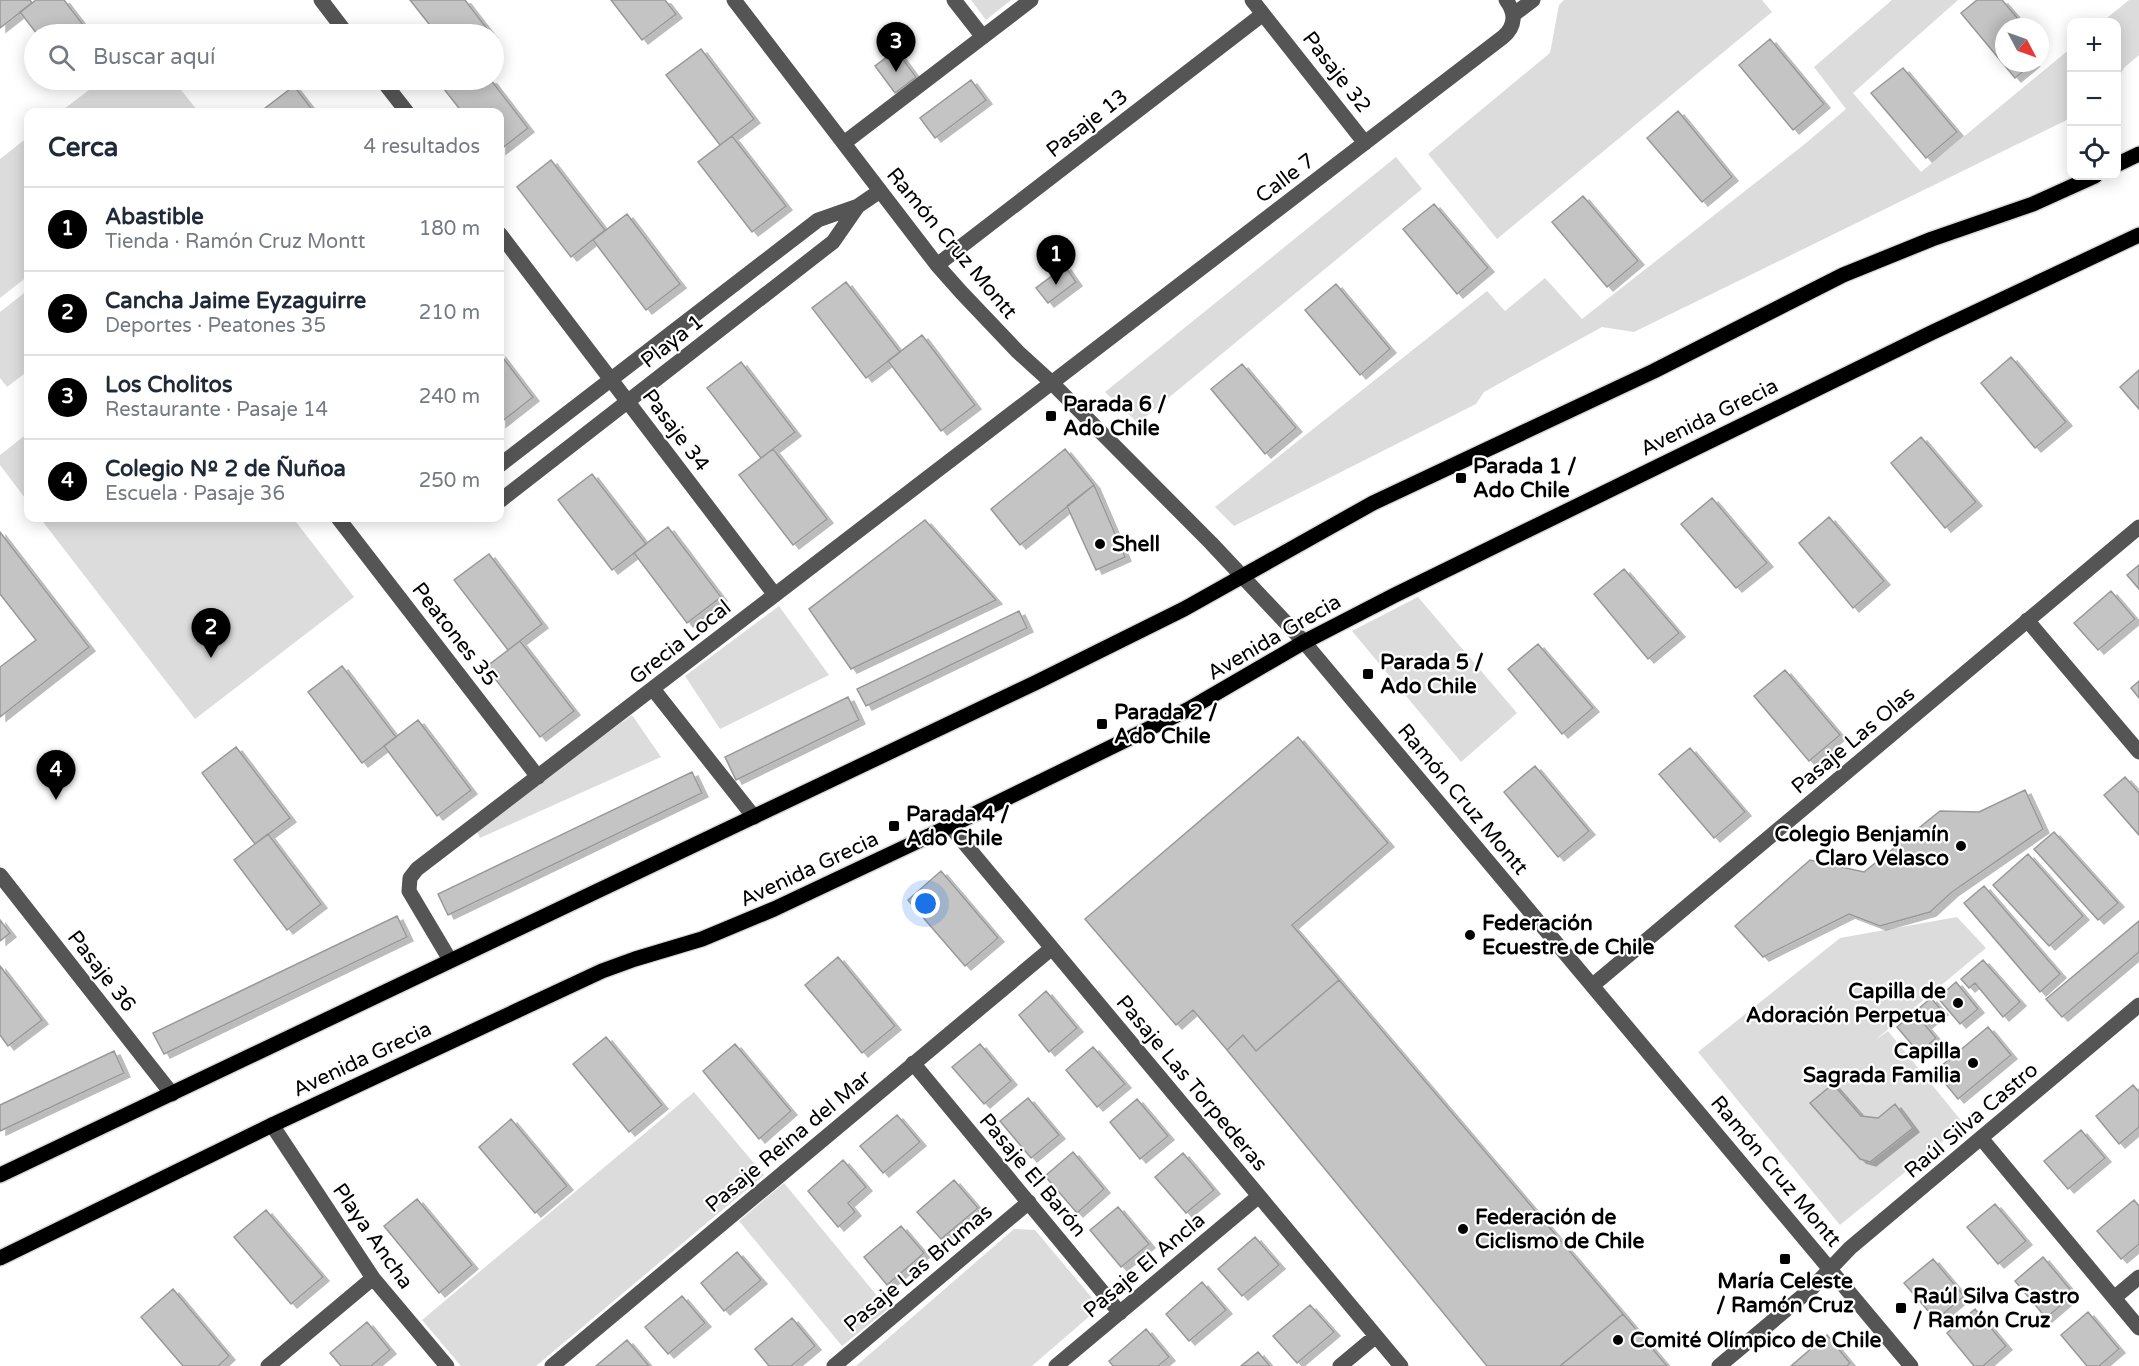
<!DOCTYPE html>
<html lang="es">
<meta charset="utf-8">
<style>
:root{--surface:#fff;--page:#f2f2f3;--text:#1f2937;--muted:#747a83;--line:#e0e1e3;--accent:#000}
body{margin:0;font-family:"Varela Round",sans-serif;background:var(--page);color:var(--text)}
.controls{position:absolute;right:18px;top:18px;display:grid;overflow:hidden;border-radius:12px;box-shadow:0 3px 15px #0003}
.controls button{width:54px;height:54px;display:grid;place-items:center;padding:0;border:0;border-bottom:2px solid var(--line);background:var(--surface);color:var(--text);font:30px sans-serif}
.compass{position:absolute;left:1995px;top:18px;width:54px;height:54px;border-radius:50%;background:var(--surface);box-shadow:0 3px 15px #0003;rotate:131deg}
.you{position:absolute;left:926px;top:904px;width:21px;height:21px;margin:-15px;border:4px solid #fff;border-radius:50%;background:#1a73e8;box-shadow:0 0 0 9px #1a73e833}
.badge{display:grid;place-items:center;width:39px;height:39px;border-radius:50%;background:var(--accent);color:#fff;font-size:20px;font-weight:700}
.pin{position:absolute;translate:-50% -50px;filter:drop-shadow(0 2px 3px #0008)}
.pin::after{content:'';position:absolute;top:32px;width:21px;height:18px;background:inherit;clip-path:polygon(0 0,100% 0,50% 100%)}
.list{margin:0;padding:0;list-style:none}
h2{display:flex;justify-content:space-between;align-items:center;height:78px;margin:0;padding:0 24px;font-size:26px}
h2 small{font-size:20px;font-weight:400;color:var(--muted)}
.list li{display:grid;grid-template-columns:39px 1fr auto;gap:18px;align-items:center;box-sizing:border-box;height:84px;padding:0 24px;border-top:2px solid var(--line)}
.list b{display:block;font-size:22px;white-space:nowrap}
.list p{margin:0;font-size:20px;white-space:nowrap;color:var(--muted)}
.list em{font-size:20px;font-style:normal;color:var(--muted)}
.icon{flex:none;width:33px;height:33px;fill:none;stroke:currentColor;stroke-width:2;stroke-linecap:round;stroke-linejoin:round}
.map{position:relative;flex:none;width:2139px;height:1366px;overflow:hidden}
.search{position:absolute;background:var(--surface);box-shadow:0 3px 15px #0003;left:24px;top:24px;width:480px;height:66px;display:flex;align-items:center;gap:15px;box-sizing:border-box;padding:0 21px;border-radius:33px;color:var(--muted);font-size:22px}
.panel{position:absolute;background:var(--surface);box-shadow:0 3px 15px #0003;left:24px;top:108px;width:480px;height:414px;border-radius:12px}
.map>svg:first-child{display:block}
.green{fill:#dcdcdc}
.building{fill:#c4c4c4;stroke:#999;stroke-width:1.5;filter:url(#shadow)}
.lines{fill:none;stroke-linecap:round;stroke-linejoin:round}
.major-casing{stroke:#dbdbdb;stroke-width:18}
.minor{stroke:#555;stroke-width:15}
.major{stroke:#000;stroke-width:15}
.poi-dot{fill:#000;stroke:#fff;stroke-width:2}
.labels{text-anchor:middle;stroke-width:4.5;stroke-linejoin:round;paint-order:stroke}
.street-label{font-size:21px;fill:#000;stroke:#fff}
.poi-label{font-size:21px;font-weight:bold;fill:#000;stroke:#fff;text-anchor:start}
</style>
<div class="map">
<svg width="2139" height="1366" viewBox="0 0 2139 1366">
<defs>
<filter id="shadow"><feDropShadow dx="6" dy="4" stdDeviation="0" flood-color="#0004"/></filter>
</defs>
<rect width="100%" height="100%" fill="#fff"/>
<!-- green -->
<path class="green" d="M971 0H1011L986 20Z
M1564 0H1762L1772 12 1497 239 1428 154 1550 53 1559 5Z
M1892 0H1958L1853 93 1921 172 2071 48V118L1634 332 1602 327 1484 392 1476 404 1234 526 1215 507 1487 291 1505 311 1545 278 1582 319 1806 143 1846 109 1814 67Z
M2129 0H2139V55L2124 68 2117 80 2116 22H2102Z
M102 80H173L197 110 193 112H60Z
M28 137V276L0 298V159Z
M1396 157 1422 189 1138 423 1105 392Z
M28 290V371L7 387 0 378V312Z
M28 433V502L0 465V455Z
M40 518H293L354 597 195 719Z
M1418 597 1517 713 1461 762 1352 631Z
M779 606 829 675 720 729 685 676Z
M632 715 661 757 480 838 475 828Z
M1957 917 1986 948 1874 1041 1888 1031 1964 1124 1840 1225 1698 1052 1840 938Z
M694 1092 764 1175 536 1366H461L422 1320Z
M784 1183 888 1309 842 1346 739 1221Z
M1014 1229 1035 1230 1092 1298V1314L1032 1366H856Z"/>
<!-- building -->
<path class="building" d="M0 0H30L32 3 0 28Z
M36 0H64L90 34H37L20 12Z
M410 0H465L491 34H437Z
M611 0H665L676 14 642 40Z
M1977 0H2002L2025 27H2004V63H2033L2015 78 1961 13Z
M1770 39 1824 104 1793 130 1739 65Z
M701 49 754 119 720 145 666 75Z
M896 50 916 77 895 93 875 66Z
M1903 68 1957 132 1926 158 1871 93Z
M446 80H491L528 128 500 150V112H462L440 84Z
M971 80 986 100 935 138 920 118Z
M294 86 314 112H260Z
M1678 111 1732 177 1702 202 1647 138Z
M732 136 786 206 752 232 698 162Z
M551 160 605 230 571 257 517 187Z
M1583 196 1638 261 1607 287 1552 222Z
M1434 204 1488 268 1457 294 1403 229Z
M627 214 680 284 646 310 593 240Z
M1065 266 1076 282 1048 303 1036 288Z
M846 282 900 352 866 378 812 308Z
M1336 284 1390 349 1360 375 1305 310Z
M922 335 975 405 941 431 888 361Z
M500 354 533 397 500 423Z
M2011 357 2066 422 2035 448 1981 383Z
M741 362 795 432 761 458 707 388Z
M1242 364 1296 428 1265 454 1211 389Z
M2139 370V409L2120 387Z
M1921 437 1976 502 1945 528 1891 463Z
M773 449 827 519 793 545 739 475Z
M1065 449 1094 485 1020 545 991 509Z
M592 474 646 544 612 570 558 500Z
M1094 485 1125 557 1096 570 1067 506Z
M1712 498 1767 563 1736 588 1681 524Z
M1829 517 1884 581 1853 608 1799 543Z
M925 520 996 600 851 669 809 609Z
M668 527 721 597 687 623 634 553Z
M0 532 89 647 0 717V667L36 640 0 594Z
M489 554 542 624 508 650 454 580Z
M2139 565V589L2127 575Z
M1624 569 1679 633 1648 659 1594 594Z
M2111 591 2135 619 2098 650 2074 623Z
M1019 611 1027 628 866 706 857 689Z
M520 641 574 711 540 737 486 667Z
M1538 644 1593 708 1562 734 1508 669Z
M342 666 396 737 362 763 308 692Z
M1785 670 1840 735 1809 761 1754 696Z
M2139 681V698L2131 688Z
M848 697 859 720 736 780 725 757Z
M418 720 471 790 437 816 384 746Z
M1298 737 1388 843 1292 925 1339 980 1256 1051 1243 1035 1227 1050 1193 1010 1176 1025 1085 919Z
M236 747 290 818 255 844 202 773Z
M1690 748 1745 812 1714 838 1659 774Z
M1535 766 1589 831 1558 857 1504 792Z
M692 772 702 793 448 915 438 894Z
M2125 777 2139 793V835L2104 795Z
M2025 790 2043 829 1952 892 1930 912 1880 926 1849 914 1763 957 1735 926 1810 860 1864 872 1940 811 1979 812Z
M2054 832 2118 903 2098 920 2034 849Z
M268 834 321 904 287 930 234 860Z
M2028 854 2083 916 2049 946 1993 885Z
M941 871 998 938 965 966 908 900Z
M1984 886 2060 974 2040 992 1964 903Z
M397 916 407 937 164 1054 153 1033Z
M0 920 10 933 0 941Z
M2139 921V952L2062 1017 2046 999Z
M838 957 895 1026 862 1053 805 985Z
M1983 960 2020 1002 2003 1017 1975 983 1969 988 1961 979Z
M0 966 42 1020 8 1046 0 1035Z
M1339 980 1623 1314 1560 1366H1487L1227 1050 1243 1035 1256 1051Z
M1956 982 1978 1009 1960 1024 1938 998Z
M1046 991 1077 1028 1049 1052 1019 1015Z
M1931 998 1942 1011 1925 1025 1936 1038 1919 1053 1897 1027Z
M1988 1027 2011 1055 1958 1099 1935 1071Z
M606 1037 662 1105 629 1132 573 1064Z
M735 1044 791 1111 759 1139 703 1071Z
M980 1044 1011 1081 984 1104 952 1067Z
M1093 1047 1125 1084 1097 1107 1066 1070Z
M114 1051 124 1073 0 1131V1105Z
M1833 1084 1861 1116 1878 1118 1895 1104 1913 1128 1870 1162 1860 1159 1810 1103Z
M2133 1085 2139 1092V1127L2119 1144 2096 1116Z
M1028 1098 1059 1135 1031 1158 1000 1121Z
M1137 1099 1168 1136 1140 1159 1110 1122Z
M897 1115 920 1142 883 1173 860 1146Z
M511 1119 567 1186 535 1213 479 1147Z
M2081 1130 2105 1158 2068 1189 2044 1161Z
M1073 1152 1104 1189 1077 1213 1045 1176Z
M1183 1153 1214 1190 1186 1213 1155 1177Z
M843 1160 866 1187 848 1203 855 1212 838 1227 808 1191Z
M954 1180 978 1208 941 1239 917 1212Z
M417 1199 472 1265 439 1293 384 1226Z
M2134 1200 2139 1206V1244L2121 1259 2097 1231Z
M1995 1204 2026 1241 1998 1264 1967 1227Z
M1118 1207 1149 1244 1121 1267 1090 1230Z
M266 1210 323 1277 291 1304 234 1237Z
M901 1226 924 1253 887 1285 864 1257Z
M1255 1237 1279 1265 1242 1296 1218 1269Z
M737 1252 761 1280 724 1311 701 1283Z
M2043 1257 2074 1294 2046 1318 2015 1281Z
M1933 1259 1964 1296 1936 1320 1904 1283Z
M1202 1282 1226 1310 1189 1341 1166 1314Z
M173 1289 229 1356 218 1366H183L141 1317Z
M682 1296 705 1323 668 1354 645 1327Z
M1310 1305 1334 1332 1297 1363 1273 1336Z
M1975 1309 2006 1346 1983 1366H1974L1947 1333Z
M2088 1312 2119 1349 2099 1366H2087L2061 1335Z
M1623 1314 1667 1366H1560Z
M792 1318 815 1346 791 1366H769L755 1349Z
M367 1322 390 1350 371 1366H341L330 1353Z
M1146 1329 1169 1357 1158 1366H1113L1109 1361Z
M1827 1335 1850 1363 1847 1366H1791Z
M627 1340 649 1366H596Z
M1258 1352 1270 1366H1241Z"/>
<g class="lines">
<!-- major casing -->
<g class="major-casing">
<path id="major" d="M2116 165 2139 154
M0 1175 1037 682 1184 609 1373 503 1654 371 1843 275 1932 239 2033 204 2095 176
M0 1258 272 1125 602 971 635 959 702 939 774 909 950 826 1189 709 1304 642 1395 595 1931 333 2139 235"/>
</g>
<!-- minor -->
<path class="minor" d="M321 0 347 34
M734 0 937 265 961 292 1018 352 1051 382 1211 543 1304 642 1911 1366
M954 0 983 37
M1252 0 1365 143
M1513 15 1533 0
M382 80 407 112
M844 143 1031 0
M500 234 775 595
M937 265 1263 14
M500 465 818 220 858 206 880 191
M501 500 833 242 858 206
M338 518 538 777
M2027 620 2139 752
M653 689 754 817
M950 826 1401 1366
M0 875 172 1094
M450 960 409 891 410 878 417 869 1503 37C1516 26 1516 13 1506 0
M1593 985 2139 527
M913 1063 1120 1313
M272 1125 373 1278 447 1366
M1981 1138 2139 1328
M2114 1298 2139 1277
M268 1366 373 1278
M552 1366 1052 948
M834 1366 1029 1202
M1056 1366 1259 1196
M1340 1366 1376 1336
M1719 1366 1812 1288 1850 1248 2139 1005"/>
<!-- major -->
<use href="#major" class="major"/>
</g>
<!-- markers -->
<g class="poi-dot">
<rect x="1045" y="410" width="12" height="12" rx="3"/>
<rect x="1455" y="472" width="12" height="12" rx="3"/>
<circle cx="1100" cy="544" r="6"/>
<rect x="1362" y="668" width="12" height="12" rx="3"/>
<rect x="1096" y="718" width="12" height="12" rx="3"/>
<rect x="888" y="820" width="12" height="12" rx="3"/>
<circle cx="1961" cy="846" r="6"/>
<circle cx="1470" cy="935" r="6"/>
<circle cx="1958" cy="1003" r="6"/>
<circle cx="1973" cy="1063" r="6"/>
<circle cx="1463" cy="1229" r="6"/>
<rect x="1779" y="1253" width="12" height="12" rx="3"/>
<rect x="1895" y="1302" width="12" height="12" rx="3"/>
<circle cx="1618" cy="1340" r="6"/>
</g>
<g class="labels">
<!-- street labels -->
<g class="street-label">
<text transform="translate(1337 72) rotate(52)" y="7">Pasaje 32</text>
<text transform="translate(1087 123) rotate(-38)" y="7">Pasaje 13</text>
<text transform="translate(1285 178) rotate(-37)" y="7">Calle 7</text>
<text transform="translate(952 243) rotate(50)" y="7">Ramón Cruz Montt</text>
<text transform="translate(672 341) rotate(-38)" y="7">Playa 1</text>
<text transform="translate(1709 417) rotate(-26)" y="7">Avenida Grecia</text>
<text transform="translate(676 430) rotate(53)" y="7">Pasaje 34</text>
<text transform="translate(455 634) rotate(52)" y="7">Peatones 35</text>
<text transform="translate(1274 637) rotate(-30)" y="7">Avenida Grecia</text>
<text transform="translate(680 642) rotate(-38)" y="7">Grecia Local</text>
<text transform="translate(1853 740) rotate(-40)" y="7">Pasaje Las Olas</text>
<text transform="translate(1463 799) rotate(50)" y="7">Ramón Cruz Montt</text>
<text transform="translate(809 869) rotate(-25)" y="7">Avenida Grecia</text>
<text transform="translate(102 971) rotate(52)" y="7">Pasaje 36</text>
<text transform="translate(362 1059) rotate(-25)" y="7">Avenida Grecia</text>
<text transform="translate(1192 1083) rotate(50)" y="7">Pasaje Las Torpederas</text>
<text transform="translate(1971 1120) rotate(-40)" y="7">Raúl Silva Castro</text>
<text transform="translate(788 1141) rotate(-40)" y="7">Pasaje Reina del Mar</text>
<text transform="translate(1776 1171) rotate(50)" y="7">Ramón Cruz Montt</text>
<text transform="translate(1033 1175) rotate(50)" y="7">Pasaje El Barón</text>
<text transform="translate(373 1236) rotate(55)" y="7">Playa Ancha</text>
<text transform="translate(1144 1265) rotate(-40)" y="7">Pasaje El Ancla</text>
<text transform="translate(918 1268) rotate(-40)" y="7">Pasaje Las Brumas</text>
</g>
<!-- poi labels -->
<g class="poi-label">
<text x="1063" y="411">Parada 6 /<tspan x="1063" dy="24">Ado Chile</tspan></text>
<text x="1473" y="473">Parada 1 /<tspan x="1473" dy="24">Ado Chile</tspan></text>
<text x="1112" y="551">Shell</text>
<text x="1380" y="669">Parada 5 /<tspan x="1380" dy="24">Ado Chile</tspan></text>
<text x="1114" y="719">Parada 2 /<tspan x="1114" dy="24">Ado Chile</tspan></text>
<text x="906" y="821">Parada 4 /<tspan x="906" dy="24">Ado Chile</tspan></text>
<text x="1949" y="841" text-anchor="end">Colegio Benjamín<tspan x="1949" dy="24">Claro Velasco</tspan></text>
<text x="1482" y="930">Federación<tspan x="1482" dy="24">Ecuestre de Chile</tspan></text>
<text x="1946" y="998" text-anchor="end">Capilla de<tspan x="1946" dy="24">Adoración Perpetua</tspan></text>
<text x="1961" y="1058" text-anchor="end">Capilla<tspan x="1961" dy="24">Sagrada Familia</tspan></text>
<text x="1475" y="1224">Federación de<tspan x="1475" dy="24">Ciclismo de Chile</tspan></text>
<text x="1785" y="1288" text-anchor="middle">María Celeste<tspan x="1785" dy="24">/ Ramón Cruz</tspan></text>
<text x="1913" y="1303">Raúl Silva Castro<tspan x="1913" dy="24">/ Ramón Cruz</tspan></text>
<text x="1630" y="1347">Comité Olímpico de Chile</text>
</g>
</g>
</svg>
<div class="controls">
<button>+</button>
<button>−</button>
<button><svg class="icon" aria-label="locate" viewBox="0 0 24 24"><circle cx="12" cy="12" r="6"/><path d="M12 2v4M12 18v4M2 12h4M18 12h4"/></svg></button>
</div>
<svg class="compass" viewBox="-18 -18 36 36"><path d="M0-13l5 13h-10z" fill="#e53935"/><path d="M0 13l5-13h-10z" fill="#747a83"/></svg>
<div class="you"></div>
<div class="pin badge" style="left:1056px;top:285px">1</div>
<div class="pin badge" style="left:211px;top:658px">2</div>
<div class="pin badge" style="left:896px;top:72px">3</div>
<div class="pin badge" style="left:56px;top:800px">4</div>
<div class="search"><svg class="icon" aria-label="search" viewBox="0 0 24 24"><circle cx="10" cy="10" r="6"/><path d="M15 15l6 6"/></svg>Buscar aquí</div>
<section class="panel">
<h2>Cerca<small>4 resultados</small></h2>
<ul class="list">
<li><span class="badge">1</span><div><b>Abastible</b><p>Tienda · Ramón Cruz Montt</p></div><em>180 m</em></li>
<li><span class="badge">2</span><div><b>Cancha Jaime Eyzaguirre</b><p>Deportes · Peatones 35</p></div><em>210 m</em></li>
<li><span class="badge">3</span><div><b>Los Cholitos</b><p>Restaurante · Pasaje 14</p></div><em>240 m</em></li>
<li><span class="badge">4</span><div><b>Colegio Nº 2 de Ñuñoa</b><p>Escuela · Pasaje 36</p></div><em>250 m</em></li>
</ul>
</section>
</div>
